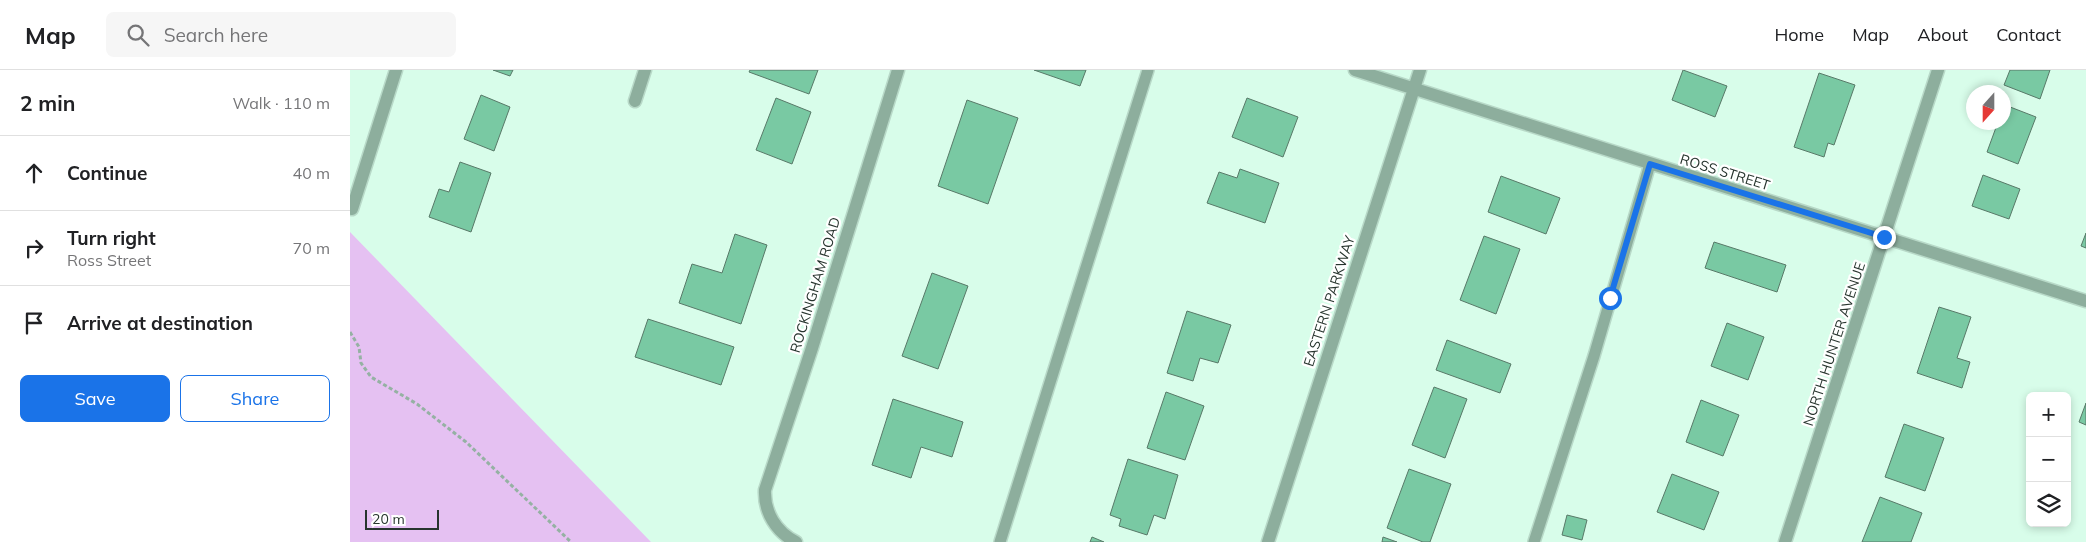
<!DOCTYPE html>
<meta charset="utf-8">
<style>
:root{--surface:#fff;--page:#f6f6f6;--text:#202124;--muted:#757577;--line:#e0e0e0;--accent:#1a73e8}
body{margin:0;font-family:Mulish,sans-serif;background:var(--page);color:var(--text)}
.controls{position:absolute;right:15px;bottom:15px;display:grid;overflow:hidden;border-radius:8px;box-shadow:0 2px 8px #0003}
.controls button{width:45px;height:45px;display:grid;place-items:center;padding:0;border:0;border-bottom:1px solid var(--line);background:var(--surface);color:var(--text);font:25px sans-serif}
.compass{position:absolute;left:1616px;top:15px;width:45px;height:45px;border-radius:50%;background:var(--surface);box-shadow:0 2px 8px #0003;rotate:201deg}
.scale{position:absolute;left:15px;bottom:12px;width:74px;box-sizing:border-box;padding-left:5px;border:2px solid #27352e;border-top:0;font-size:14px;line-height:18px;white-space:nowrap;color:#27352e;-webkit-text-stroke:4px #fff;paint-order:stroke}
.stop{position:absolute;width:15px;height:15px;margin:-11px;border:4px solid #1a73e8;border-radius:50%;background:#fff}
.stop.end{background:#1a73e8;border-color:#fff;box-shadow:0 1px 5px #0008}
.list{margin:0;padding:0;list-style:none}
h2{display:flex;justify-content:space-between;align-items:center;height:65px;margin:0;padding:0 20px;font-size:21px}
h2 small{font-size:16px;font-weight:400;color:var(--muted)}
.list li{display:grid;grid-template-columns:32px 1fr auto;gap:15px;align-items:center;box-sizing:border-box;height:75px;padding:0 20px;border-top:1px solid var(--line)}
.list b{display:block;font-size:19px;white-space:nowrap}
.list p{margin:0;font-size:16px;white-space:nowrap;color:var(--muted)}
.list em{font-size:16px;font-style:normal;color:var(--muted)}
.actions{display:flex;gap:10px;padding:15px 20px}
.actions a{flex:1;padding:11px 0;border:1px solid var(--accent);border-radius:8px;text-align:center;font-size:18px;color:var(--accent)}
.actions .main{background:var(--accent);color:#fff}
.icon{flex:none;width:28px;height:28px;fill:none;stroke:currentColor;stroke-width:2;stroke-linecap:round;stroke-linejoin:round}
.map{position:relative;flex:none;width:1736px;height:472px;overflow:hidden}
header{display:flex;align-items:center;gap:30px;box-sizing:border-box;height:70px;padding:0 25px;background:var(--surface);border-bottom:1px solid var(--line)}
header strong{font-size:24px}
nav{display:flex;gap:28px;margin-inline-start:auto;font-size:18px}
.search{width:350px;height:45px;background:var(--page);display:flex;align-items:center;gap:12px;box-sizing:border-box;padding:0 18px;border-radius:8px;color:var(--muted);font-size:19px}
main{display:flex}
aside{flex:1;background:var(--surface)}
.map>svg:first-child{display:block}
.green{fill:#e5c1f2}
.building{fill:#79c9a3;stroke:#587968}
.lines{fill:none;stroke-linecap:round;stroke-linejoin:round}
.service-casing{stroke:#b8d9c8;stroke-width:14}
.minor-casing{stroke:#b8d9c8;stroke-width:15}
.path{stroke:#95b1a3;stroke-width:3;stroke-dasharray:4 2.5;stroke-linecap:butt}
.service{stroke:#8dae9d;stroke-width:11}
.minor{stroke:#8dae9d;stroke-width:12}
.route{stroke:#1a73e8;stroke-width:6}
.labels{text-anchor:middle;stroke-width:4.5;stroke-linejoin:round;paint-order:stroke}
.street-label{font-size:14px;fill:#27352e;stroke:#fff}
</style>
<header>
<strong>Map</strong>
<div class="search"><svg class="icon" aria-label="search" viewBox="0 0 24 24"><circle cx="10" cy="10" r="6"/><path d="M15 15l6 6"/></svg>Search here</div>
<nav><a>Home</a><a>Map</a><a>About</a><a>Contact</a></nav>
</header>
<main>
<aside>
<h2>2 min<small>Walk · 110 m</small></h2>
<ul class="list">
<li><svg class="icon" aria-label="ahead" viewBox="0 0 24 24"><path d="M12 20V5M6 11l6-6 6 6"/></svg><div><b>Continue</b></div><em>40 m</em></li>
<li><svg class="icon" aria-label="right" viewBox="0 0 24 24"><path d="M7 20v-9h11M14 6l5 5-5 5"/></svg><div><b>Turn right</b><p>Ross Street</p></div><em>70 m</em></li>
<li><svg class="icon" aria-label="arrive" viewBox="0 0 24 24"><path d="M6 21V4h12l-3 4 3 4H6"/></svg><div><b>Arrive at destination</b></div></li>
</ul>
<div class="actions"><a class="main">Save</a><a>Share</a></div>
</aside>
<div class="map">
<svg width="1736" height="472" viewBox="0 0 1736 472">
<rect width="100%" height="100%" fill="#d8fdea"/>
<!-- green -->
<path class="green" d="M0 162 301 472H0Z"/>
<!-- building -->
<path class="building" d="M143 0H163L160 6Z
M400 0H468L459 24 399 2Z
M684 0H736L730 16Z
M1333 0 1377 16 1365 47 1322 30Z
M1660 0H1700L1690 29 1654 15Z
M1469 3 1505 15 1484 75 1478 73 1474 87 1444 77Z
M131 25 160 37 144 81 114 69Z
M426 28 461 42 442 94 406 80Z
M897 28 948 47 933 87 882 67Z
M617 30 668 48 638 134 588 116Z
M1655 35 1686 47 1668 94 1637 82 1648 52H1654Z
M110 92 141 103 121 162 79 147 89 119 99 122Z
M890 99 929 113 915 153 857 133 869 102 887 108Z
M1633 105 1670 119 1659 149 1622 136Z
M1151 106 1210 128 1196 164 1138 142Z
M1736 163V178L1731 176Z
M385 164 417 175 391 254 329 233 342 194 372 203Z
M1134 166 1170 179 1146 244 1110 230Z
M1364 172 1436 195 1427 222 1355 198Z
M582 203 618 216 588 299 552 286Z
M1589 237 1621 247 1607 288 1620 292 1612 318 1567 303Z
M837 241 881 255 868 293 850 288 843 311 817 303Z
M298 249 384 277 371 315 285 287Z
M1377 253 1414 267 1398 310 1361 296Z
M1097 270 1161 294 1150 323 1086 300Z
M1084 317 1117 329 1095 388 1062 375Z
M816 322 854 336 835 390 797 378Z
M543 329 613 352 602 387 571 377 561 408 522 395Z
M1351 330 1389 345 1373 386 1336 372Z
M1736 333V355L1729 352Z
M1554 354 1594 368 1575 421 1535 407Z
M778 389 828 405 815 449 804 445 797 465 769 456 771 449 760 445Z
M1059 399 1101 414 1080 472H1073L1037 458Z
M1322 404 1369 422 1354 460 1307 442Z
M1530 427 1572 443 1561 472H1512Z
M1217 445 1237 450 1232 470 1212 465Z
M742 467 754 472H740Z
M1033 467 1047 472H1032Z"/>
<g class="lines">
<!-- service casing -->
<g class="service-casing">
<path id="service" d="M650 472 798 0
M1184 472 1244 286 1300 94"/>
</g>
<!-- minor casing -->
<g class="minor-casing">
<path id="minor" d="M1005 0 1736 231
M285 31 295 0
M2 139 46 0
M446 472C426 462 414 442 415 420L462 278 548 0
M918 472 1070 0
M1435 472 1588 0"/>
</g>
<!-- path -->
<path class="path" d="M0 262 9 277 11 293 21 307 67 334 116 372 221 472"/>
<!-- service -->
<use href="#service" class="service"/>
<!-- minor -->
<use href="#minor" class="minor"/>
</g>
<g class="lines">
<!-- route -->
<path class="route" d="M1260 228 1300 94 1534 167"/>
</g>
<g class="labels">
<!-- street labels -->
<g class="street-label">
<text transform="translate(1375 102) rotate(17)" y="5">ROSS STREET</text>
<text transform="translate(465 215) rotate(-73)" y="5">ROCKINGHAM ROAD</text>
<text transform="translate(979 231) rotate(-72)" y="5">EASTERN PARKWAY</text>
<text transform="translate(1484 274) rotate(-72)" y="5">NORTH HUNTER AVENUE</text>
</g>
</g>
</svg>
<div class="controls">
<button>+</button>
<button>−</button>
<button><svg class="icon" aria-label="layers" viewBox="0 0 24 24"><path d="M12 4l9 5-9 5-9-5zM3 14l9 5 9-5"/></svg></button>
</div>
<svg class="compass" viewBox="-18 -18 36 36"><path d="M0-13l5 13h-10z" fill="#e53935"/><path d="M0 13l5-13h-10z" fill="#757577"/></svg>
<div class="scale">20 m</div>
<div class="stop" style="left:1260px;top:228px"></div>
<div class="stop end" style="left:1534px;top:167px"></div>
</div>
</main>
